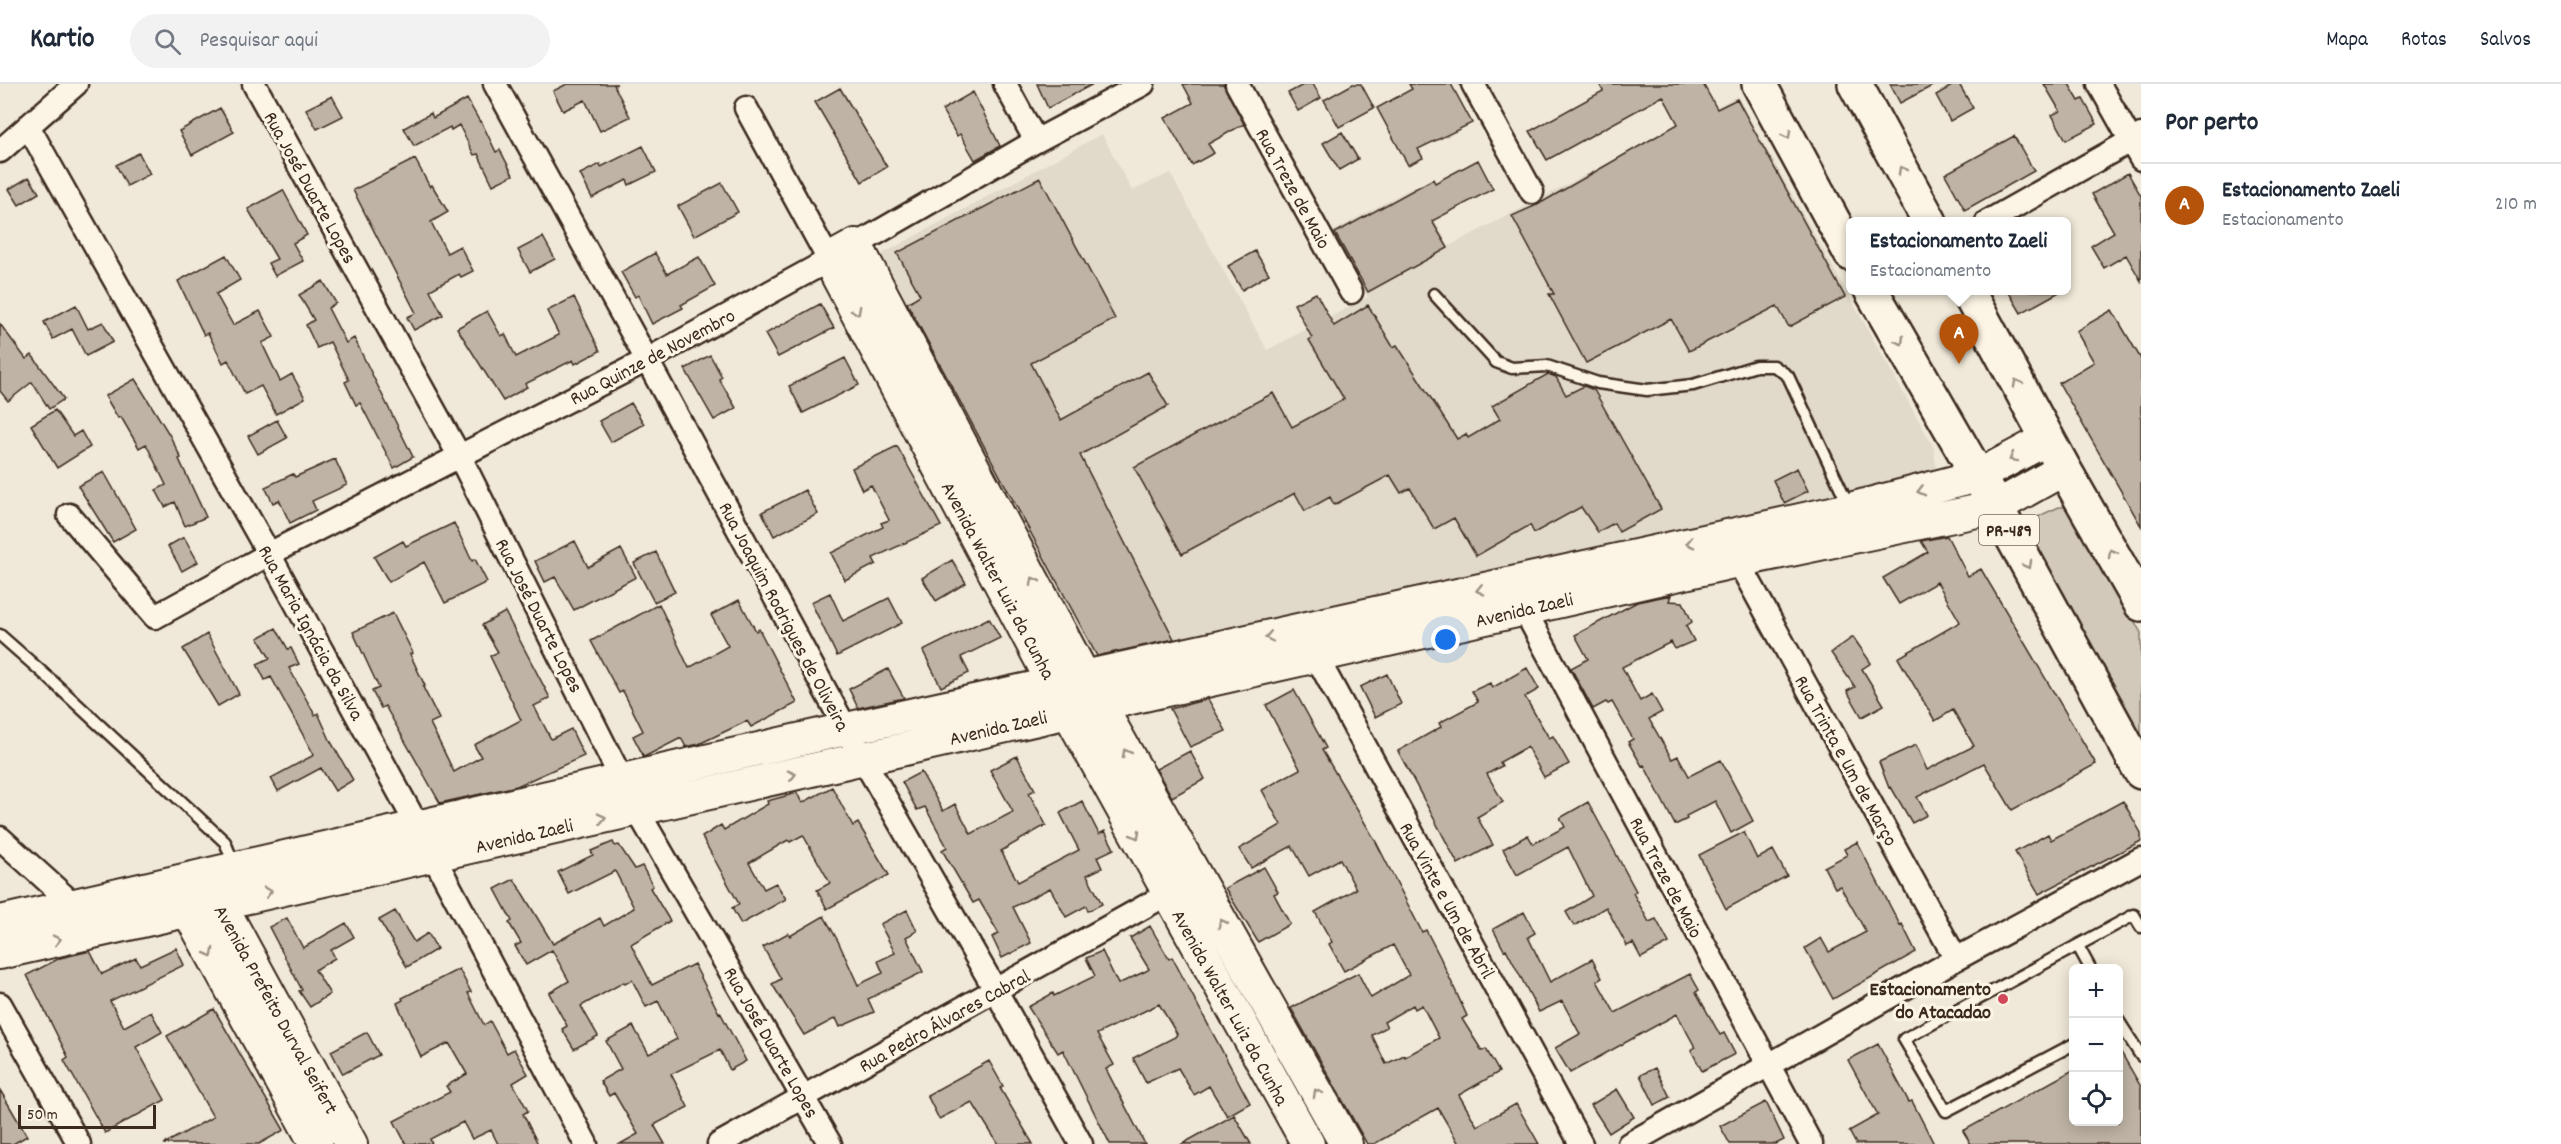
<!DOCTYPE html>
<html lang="pt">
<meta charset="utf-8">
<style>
:root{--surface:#fff;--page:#f2f2f3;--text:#1f2937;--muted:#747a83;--line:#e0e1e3;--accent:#b45309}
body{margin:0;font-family:Dekko,sans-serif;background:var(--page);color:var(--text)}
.controls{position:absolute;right:18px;bottom:18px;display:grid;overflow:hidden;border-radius:9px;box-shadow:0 3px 15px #0003}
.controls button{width:54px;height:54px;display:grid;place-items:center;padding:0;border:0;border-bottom:2px solid var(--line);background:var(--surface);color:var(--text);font:30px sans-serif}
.scale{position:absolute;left:18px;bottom:15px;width:138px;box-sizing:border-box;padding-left:6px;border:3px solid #3b2a1e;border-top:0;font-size:16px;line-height:21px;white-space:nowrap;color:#3b2a1e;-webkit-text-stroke:4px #fcf5e5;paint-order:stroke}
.you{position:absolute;left:1446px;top:556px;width:21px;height:21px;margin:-15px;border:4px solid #fff;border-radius:50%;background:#1a73e8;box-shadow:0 0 0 9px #1a73e833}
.badge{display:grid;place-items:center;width:39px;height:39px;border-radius:50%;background:var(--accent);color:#fff;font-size:20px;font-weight:700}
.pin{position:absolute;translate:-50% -50px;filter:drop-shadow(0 2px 3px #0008)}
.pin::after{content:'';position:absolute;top:32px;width:21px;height:18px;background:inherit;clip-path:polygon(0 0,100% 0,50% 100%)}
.popup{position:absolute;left:1846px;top:133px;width:225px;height:78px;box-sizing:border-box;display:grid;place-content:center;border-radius:9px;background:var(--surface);filter:drop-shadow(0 2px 4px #0005);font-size:20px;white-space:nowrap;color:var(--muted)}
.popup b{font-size:22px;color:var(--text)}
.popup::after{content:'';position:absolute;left:50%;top:100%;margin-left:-12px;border:12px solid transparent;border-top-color:var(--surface)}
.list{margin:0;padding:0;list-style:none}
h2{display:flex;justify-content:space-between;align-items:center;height:78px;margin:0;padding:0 24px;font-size:26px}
h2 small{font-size:20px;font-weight:400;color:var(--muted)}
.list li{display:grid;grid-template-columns:39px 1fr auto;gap:18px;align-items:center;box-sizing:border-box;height:84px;padding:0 24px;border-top:2px solid var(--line)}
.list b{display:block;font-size:22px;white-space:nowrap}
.list p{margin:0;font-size:20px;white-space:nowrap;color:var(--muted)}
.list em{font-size:20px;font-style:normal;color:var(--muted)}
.icon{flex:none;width:33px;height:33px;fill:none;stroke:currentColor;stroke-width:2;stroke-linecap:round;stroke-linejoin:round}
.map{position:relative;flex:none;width:2141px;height:1060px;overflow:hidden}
header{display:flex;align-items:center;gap:36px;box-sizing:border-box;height:84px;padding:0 30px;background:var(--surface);border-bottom:2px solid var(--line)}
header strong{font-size:28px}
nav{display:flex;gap:33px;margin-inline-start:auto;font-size:21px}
.search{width:420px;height:54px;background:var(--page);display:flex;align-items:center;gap:15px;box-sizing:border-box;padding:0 21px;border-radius:33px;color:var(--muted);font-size:22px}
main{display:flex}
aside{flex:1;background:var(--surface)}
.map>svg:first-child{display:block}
.built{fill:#e1d9c9}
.green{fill:#d2c9ba;stroke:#867a6c;stroke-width:1.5}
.building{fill:#beb3a4;stroke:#3b2a1e;stroke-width:1.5;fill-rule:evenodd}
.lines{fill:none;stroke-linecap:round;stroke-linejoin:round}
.lane-casing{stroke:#3b2a1e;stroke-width:15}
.street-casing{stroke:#3b2a1e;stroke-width:27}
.secondary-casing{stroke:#3b2a1e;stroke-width:36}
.primary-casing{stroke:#3b2a1e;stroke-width:38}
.lane{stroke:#fcf5e5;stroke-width:10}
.street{stroke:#fcf5e5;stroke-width:22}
.secondary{stroke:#fcf5e5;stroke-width:32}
.primary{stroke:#fcf5e5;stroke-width:33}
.oneway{stroke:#9c9082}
.poi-dot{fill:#d1495b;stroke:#fcf5e5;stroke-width:2}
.labels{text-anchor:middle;stroke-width:6;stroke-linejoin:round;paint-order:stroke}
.shield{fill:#fcf5e5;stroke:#75675a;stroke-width:1.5}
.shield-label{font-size:18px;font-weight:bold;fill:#3b2a1e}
.street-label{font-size:20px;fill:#3b2a1e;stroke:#fcf5e5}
.poi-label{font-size:20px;font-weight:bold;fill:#3b2a1e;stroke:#fcf5e5;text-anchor:end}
</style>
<header>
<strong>Kartio</strong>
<div class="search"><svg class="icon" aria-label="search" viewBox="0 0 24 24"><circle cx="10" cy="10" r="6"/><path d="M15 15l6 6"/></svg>Pesquisar aqui</div>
<nav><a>Mapa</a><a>Rotas</a><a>Salvos</a></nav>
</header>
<main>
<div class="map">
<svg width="2141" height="1060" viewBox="0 0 2141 1060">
<rect width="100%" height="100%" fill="#f0e9d9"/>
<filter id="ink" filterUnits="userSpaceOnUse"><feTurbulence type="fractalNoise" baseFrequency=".0167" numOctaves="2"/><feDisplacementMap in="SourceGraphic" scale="12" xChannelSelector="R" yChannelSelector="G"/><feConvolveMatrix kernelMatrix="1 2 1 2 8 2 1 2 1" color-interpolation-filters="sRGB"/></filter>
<g filter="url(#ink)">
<!-- built -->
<path class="built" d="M1737 12 1928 353 1934 364 1936 383 1922 393 1097 586 882 170 1102 50 1132 107 1170 89 1267 266 1368 213 1332 148 1415 102 1449 162Z"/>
<!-- green -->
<path class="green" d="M2059 423H2065L2075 431 2141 549V653L2029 453C2027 433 2043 431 2059 423Z"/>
<!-- building -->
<path class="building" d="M567 0H617L614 1 630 33 600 47 585 16 563 27 553 7Z
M1037 0H1093L1048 24Z
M1183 0H1223L1244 40 1208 60 1214 69 1192 81 1165 34 1193 19Z
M1305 0H1313L1321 14 1298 27 1288 9Z
M1353 0H1361L1374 24 1339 43 1324 16Z
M1409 0H1451L1472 39 1418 65 1423 74 1408 81 1377 24 1412 5Z
M1599 0H1703L1717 25 1737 15 1845 213 1789 243 1777 222 1689 267 1671 235 1586 279 1549 210H1554L1512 132 1539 120 1678 40 1663 12 1547 76 1530 47 1603 7Z
M1890 0H1936L1900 19Z
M1955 0H1959L1973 24 1950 37 1936 11Z
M2044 0H2069L2079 17 2083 15 2097 40 2066 56 2052 31 2060 27Z
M840 4 887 83 862 98 815 18Z
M973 8 1000 62 975 76 960 50 957 52 942 26Z
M332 12 343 32 317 45 306 25Z
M467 15 480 38 481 37 496 68 500 66 513 91 493 101 478 70 474 71 459 41 451 46 450 43 414 62 404 44 431 29 433 34Z
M220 24 234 48 192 71 179 47Z
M1342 48 1358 75 1339 86 1323 59Z
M2014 52 2034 87 1965 126 1945 90Z
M643 62 656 88 629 101 627 96 592 114 580 90 600 80 601 83Z
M139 69 150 90 127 102 116 81Z
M415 75 430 103 432 101 448 128 431 138 447 169 460 162 473 187 461 193 459 190 430 206 443 231 414 246 407 233 416 229 353 106Z
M1478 76 1493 105 1432 137 1448 164 1368 208 1335 149 1433 95 1435 99Z
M2128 89 2141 112V197L2126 171 2104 184 2091 162 2114 148 2092 110Z
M29 93 39 109 19 121 9 105Z
M1040 94 1115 235 1031 279 1061 336 1148 288 1168 322 1080 371 1174 555 1097 572 907 219 920 211 897 169Z
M722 99 738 128 694 152 678 122Z
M283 106 307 151 293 159 303 177 275 192 268 179 277 175 248 125Z
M543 153 555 175 530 188 518 166Z
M1255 167 1269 190 1242 206 1228 182Z
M655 169 667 190 699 173 715 202 681 221 683 224 652 240 638 211 635 213 621 188Z
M226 171 240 196 216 210 233 241 260 227 274 253 262 259 280 297 292 290 305 314 276 330 261 302 245 310 228 276 223 279 208 249 204 251 178 197Z
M323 197 336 219 328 224 346 259 354 254 413 373 394 384 360 319 356 321 345 298 349 296 330 258 317 264 306 241 314 236 299 211Z
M2008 207H2061L2021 229Z
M1316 209 1334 242 1368 221 1393 263 1397 261 1457 355 1466 350 1468 354 1500 335 1492 322 1548 290 1556 293 1566 311 1584 302 1594 306 1661 425 1619 448 1614 439 1598 448 1581 423 1534 449 1530 441 1476 472 1454 434 1434 445 1410 404 1401 409 1390 391 1334 421 1330 413 1305 427 1295 409 1182 470 1134 383 1273 309 1292 343 1344 315 1309 256 1312 254 1294 220Z
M574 213 600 267 575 280 573 276 525 300 527 303 503 317 457 244 487 227 501 252 505 250 516 273 559 251 547 227Z
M820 220 834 244 778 273 765 250Z
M76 221 88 245 103 238 113 258 86 272 72 245 53 255 44 238Z
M2112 226 2141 275V442L2059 299 2094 278 2076 247Z
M0 240 26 275 32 271 64 315 49 325 32 298 8 317 0 307Z
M710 271 722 293 719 295 736 324 714 336 685 285Z
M845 274 859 301 803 329 789 302Z
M135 295 169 350 181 374 179 375 206 433 185 442 175 418 165 423 156 406 166 401 146 360 139 364 121 333 118 334 105 312Z
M631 319 644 340 611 358 599 337Z
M55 326 73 352 81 347 90 363 57 384 31 341Z
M277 336 287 354 258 370 248 352Z
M897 362 941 442 873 474 876 480 845 496 831 469 883 443 881 439 889 436 871 401 862 406 852 384Z
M335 375 347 401 312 417 316 426 290 439 279 416 273 419 265 403 293 390 295 393Z
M1797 384 1808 407 1784 419 1773 396Z
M104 388 136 445 113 458 78 402Z
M805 406 818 430 774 452 762 428Z
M454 439 472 477 475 475 487 498 445 519 424 478 389 498 374 473 403 457 406 462Z
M1947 452 1968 492 1981 485 2096 680 2012 726 1984 679 1917 713 1927 731 1912 739 1891 703 1889 704 1879 678 1916 661 1927 686 1974 662 1953 626 1935 637 1898 574 1960 538 1937 498 1899 520 1883 494 1928 468 1921 457Z
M184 453 198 478 182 487 168 462Z
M575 457 588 483 621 465 636 493 574 526 555 493 545 498 535 477Z
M656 468 675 508 654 518 634 479Z
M952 476 966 499 936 517 922 494Z
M830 509 843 537 889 514 902 539 837 572 811 518Z
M1671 511 1669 517 1683 518 1692 538 1686 542 1694 557 1675 565 1671 558 1622 583 1640 617 1652 610 1662 628 1649 635 1672 675 1678 672 1689 692 1721 676 1753 737 1731 749 1715 717 1686 732 1687 735 1675 741 1644 681 1642 682 1628 658 1633 655 1612 618 1608 620 1606 618 1593 625 1571 584 1588 575 1575 551 1637 518Z
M739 516 756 547 759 545 797 619 751 643 747 637 699 660 686 663 681 654 644 673 633 652 643 647 623 607 619 609 591 557 659 520 689 584 728 562 711 531Z
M505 528 550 614 534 622 551 655 571 645 584 672 517 702 440 719 385 622 381 624 372 607 379 604 353 548 393 529 413 569 410 570 425 602 423 603 439 635 430 639 454 688 481 673 474 661 521 636 490 572 498 568 482 541Z
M989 534 1000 554 961 573 969 589 941 603 923 567Z
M276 544 288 565 291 564 299 580 289 584 315 631 318 629 331 658 353 696 335 707 321 684 278 707 271 694 314 671 271 593 265 596 257 580 270 574 258 554Z
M207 550 239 610 218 622 183 565Z
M1853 553 1871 579 1862 585 1884 621 1862 633 1847 607 1855 603 1831 569Z
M1527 584 1539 605 1525 613 1549 654 1553 652 1569 680 1544 693 1527 663 1500 678 1502 682 1487 690 1503 718 1477 733 1493 761 1458 780 1398 667 1441 643 1439 639 1478 618 1472 607 1490 599 1492 604Z
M888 585 904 614 858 624 849 605Z
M1387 590 1401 620 1375 633 1360 603Z
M1294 606 1326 664 1322 666 1375 756 1422 848 1426 846 1440 873 1467 932 1462 935 1482 967 1486 965 1499 988 1459 1011 1477 1042 1516 1020 1539 1060H1459L1438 1024 1374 1060H1367L1291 924 1358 889 1371 914 1409 891 1393 861 1344 887 1329 860 1332 858 1315 828 1356 805 1340 775 1309 792 1292 762 1251 784 1239 765 1281 741 1262 706 1300 685 1266 621ZM1413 921 1415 925 1422 921 1439 954 1405 973 1404 971 1386 980 1372 951 1387 943 1384 938Z
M1208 615 1226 647 1190 663 1170 625Z
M1190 667 1205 695 1172 713 1156 685Z
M1017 672 1035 706 1029 709 1046 741 1001 767 1018 798 1079 766 1060 729 1082 717 1099 750 1105 747 1114 765 1097 773 1102 784 1087 791 1102 820 1088 827 1086 822 1066 833 1050 804 1013 823 1031 859 1002 874 992 853 999 850 979 816 973 819 942 766 947 763 925 723 917 726 902 698 921 688 943 727 955 720 971 750 1013 728 990 686Z
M832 703 853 742 858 739 889 791 827 825 817 806 830 799 803 751 790 758 788 756 749 779 764 805 776 799 786 815 741 840 732 824 739 820 702 753 721 741 724 746 768 720 767 717 797 709 802 719Z
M2123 717 2141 749V757L2039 810 2015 768 2048 750 2051 756Z
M1588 718 1636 807 1633 809 1649 838 1656 835 1669 859 1641 874 1633 859 1627 862 1606 823 1574 842 1566 828 1592 812 1568 763 1517 791 1503 765 1528 751 1533 760 1565 743 1560 734Z
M1744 748 1757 775 1773 766 1787 792 1726 825 1699 771Z
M613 758 615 762 619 761 635 785 642 782 653 802 650 804 670 837 631 860 652 901 694 880 719 929 720 928 746 977 730 986 720 966 671 990 688 1023 654 1041 665 1060H620L638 1050 614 1009 609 1012 600 997 621 985 606 957 633 942 649 970 677 955 658 917 646 923 632 896 625 900 624 898 581 922 598 952 574 965 562 945 567 942 549 909 569 897 552 866 526 881 515 862 521 859 509 839 512 837 495 805 514 795 553 860 600 834 604 842 634 824 615 787 569 810 558 788 593 771 591 767Z
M1857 758 1900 841 1902 840 1916 868 1833 915 1805 864 1821 854 1829 868 1866 848 1840 802 1835 804 1824 783 1847 771 1844 765Z
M1264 783 1278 808 1274 810 1290 840 1258 858 1225 804Z
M907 826 917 847 906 853 923 888 868 915 874 928 840 943 836 934 804 951 772 900 781 895 763 863 788 849 790 852 824 832 838 857 858 901 883 889 878 877 895 869 880 840Z
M395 827 414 858 428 849 437 865 407 883 379 836Z
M1524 828 1535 849 1528 853 1550 898 1592 875 1602 894 1597 897 1615 929 1690 890 1699 906 1696 908 1720 951 1724 949 1735 970 1702 987 1691 966 1695 963 1677 930 1570 989 1555 964 1580 950 1562 917 1539 928 1506 865 1504 866 1493 845Z
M287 834 303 864 346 839 354 853 331 866 335 874 315 886 330 910 310 923 299 907 302 906 269 843Z
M1150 842 1169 875 1172 873 1250 1019 1227 1032 1209 1002 1194 1011 1178 984 1146 999 1133 974 1175 953 1177 950 1159 920 1097 950 1114 981 1106 985 1145 1060H1110L1063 966 1058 969 1028 923 1053 909 1054 912 1095 892 1086 874 1102 867 1118 900 1146 887 1149 885 1130 854Z
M176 864 184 881 110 917 124 943 151 928 162 948 136 963 165 1016 105 1049 64 976 68 973 27 891 60 874 90 867 102 890 136 874 140 881Z
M459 885 471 908 468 909 484 941 490 937 507 969 514 965 528 990 513 999 528 1027 523 1030 538 1060H498L491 1046 472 1055 463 1038 430 1055 432 1060H406L394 1037 450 1008 446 1002 467 990 449 959 421 973 397 919 403 916 402 914Z
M214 925 284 1046 259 1060H164L213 1033 167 952Z
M367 948 379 971 343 990 331 967Z
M1878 960 1909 1018 1912 1017 1934 1060H1856L1849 1047 1878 1031 1848 976Z
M2118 963 2141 1003V1060H1971L1963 1047 2073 986V1038H2118Z
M989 977 1003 1002 1000 1004 1033 1060H998L972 1018 939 1035 927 1011Z
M1655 984 1670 1013 1655 1021 1640 991Z
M1617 1005 1634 1033 1609 1049 1591 1021Z
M0 1006 27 1052 13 1060H0Z
M1766 1018 1784 1056 1776 1060H1730L1720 1042Z
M1234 1031 1251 1060H1182Z"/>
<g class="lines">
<!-- lane casing -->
<g class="lane-casing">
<path id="lane" d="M1434 210 1496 278 1512 284 1547 282 1598 299 1647 306 1693 301 1756 282H1774L1788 292 1849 422
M0 551 51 596 225 758 235 783
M2078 862 2090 884
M2118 936 2141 972
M2074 960 1946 1027 1904 955 2134 831 2141 843"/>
</g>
<!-- street casing -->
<g class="street-casing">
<path id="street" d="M254 0 460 373 637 726 830 1060
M495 0 647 276 846 645 996 907 1081 1060
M1005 0 1036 57
M1237 0 1351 208
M1473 0 1532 108
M2099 0 2141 75
M28 42 269 470 418 743 586 1060
M0 67 76 0
M1987 138 2141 51
M856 161 1036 57 1143 0
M69 431 155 533 269 470 647 276 829 176 746 24
M1734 465 1738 477 1956 875
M1520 513 1524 525 1811 1060
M1310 561 1581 1060
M0 754 74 821
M0 920 79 1060
M719 1060 1196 794
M1629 1060 1956 875 2141 775"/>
</g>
<!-- secondary casing -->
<g class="secondary-casing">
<path id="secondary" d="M211 803 351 1060
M179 810 316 1060
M0 838 846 645 1850 425 1978 392 2047 355
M0 869 1738 477 1996 423 2064 385
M1308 1060 1068 627 829 176 856 161 1084 593 1346 1060"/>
</g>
<!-- primary casing -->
<g class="primary-casing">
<path id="primary" d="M1759 0 1851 170
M1855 0 1930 138
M1871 206 1996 423 2141 688
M1967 206 2064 385 2141 520"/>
</g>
<!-- lane -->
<use href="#lane" class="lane"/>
<!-- street -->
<use href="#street" class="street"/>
<!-- secondary -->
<use href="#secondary" class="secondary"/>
<!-- primary -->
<use href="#primary" class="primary"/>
</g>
<!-- one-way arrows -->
<defs><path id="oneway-chevron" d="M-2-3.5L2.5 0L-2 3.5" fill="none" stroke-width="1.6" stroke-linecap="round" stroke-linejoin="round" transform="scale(1.5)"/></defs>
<g class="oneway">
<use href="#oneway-chevron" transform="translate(1787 51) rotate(62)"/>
<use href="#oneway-chevron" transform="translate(1902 86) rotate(-119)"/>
<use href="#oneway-chevron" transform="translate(857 227) rotate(62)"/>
<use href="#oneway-chevron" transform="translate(1900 257) rotate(60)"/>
<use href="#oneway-chevron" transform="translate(2017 299) rotate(-118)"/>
<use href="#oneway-chevron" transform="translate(2013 374) rotate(151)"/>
<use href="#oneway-chevron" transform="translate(1921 407) rotate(166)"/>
<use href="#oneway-chevron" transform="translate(1690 459) rotate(167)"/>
<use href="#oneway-chevron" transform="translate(2112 469) rotate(-120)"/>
<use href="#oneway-chevron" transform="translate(2028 481) rotate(61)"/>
<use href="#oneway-chevron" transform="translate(1034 497) rotate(-118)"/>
<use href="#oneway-chevron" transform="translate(1480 506) rotate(167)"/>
<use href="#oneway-chevron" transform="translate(1269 553) rotate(168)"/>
<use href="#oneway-chevron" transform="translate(1126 669) rotate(-119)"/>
<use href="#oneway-chevron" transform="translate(792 691) rotate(-13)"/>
<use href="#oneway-chevron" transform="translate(602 734) rotate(-13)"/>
<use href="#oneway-chevron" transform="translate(1136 751) rotate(61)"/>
<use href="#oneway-chevron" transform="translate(268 808) rotate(-13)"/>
<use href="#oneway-chevron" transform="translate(1222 839) rotate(-119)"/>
<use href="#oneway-chevron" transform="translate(57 856) rotate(-13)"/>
<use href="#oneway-chevron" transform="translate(210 869) rotate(61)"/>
<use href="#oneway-chevron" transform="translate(1317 1009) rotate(-119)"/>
</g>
</g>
<!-- markers -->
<circle class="poi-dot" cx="2003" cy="915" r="6"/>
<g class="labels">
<!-- shield labels -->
<rect class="shield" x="1979" y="431" width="60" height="30" rx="4.5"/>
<g class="shield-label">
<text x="2009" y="452">PR-489</text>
</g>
<!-- street labels -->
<g class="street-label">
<text transform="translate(311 103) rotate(61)" y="7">Rua José Duarte Lopes</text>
<text transform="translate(1294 104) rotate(61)" y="7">Rua Treze de Maio</text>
<text transform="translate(652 272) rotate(-28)" y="7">Rua Quinze de Novembro</text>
<text transform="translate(999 496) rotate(62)" y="7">Avenida Walter Luiz da Cunha</text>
<text transform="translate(1524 525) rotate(-13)" y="7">Avenida Zaeli</text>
<text transform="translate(540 531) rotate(63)" y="7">Rua José Duarte Lopes</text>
<text transform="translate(785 532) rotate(62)" y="7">Rua Joaquim Rodrigues de Oliveira</text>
<text transform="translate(312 548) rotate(61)" y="7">Rua Maria Ignácia da Silva</text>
<text transform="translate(998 643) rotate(-13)" y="7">Avenida Zaeli</text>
<text transform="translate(1847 676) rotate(61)" y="7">Rua Trinta e Um de Março</text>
<text transform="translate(524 751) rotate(-13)" y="7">Avenida Zaeli</text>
<text transform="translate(1667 793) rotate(62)" y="7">Rua Treze de Maio</text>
<text transform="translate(1448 816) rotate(61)" y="7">Rua Vinte e Um de Abril</text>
<text transform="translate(1231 923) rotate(61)" y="7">Avenida Walter Luiz da Cunha</text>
<text transform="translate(277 925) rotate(61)" y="7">Avenida Prefeito Durval Seifert</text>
<text transform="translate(944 936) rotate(-29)" y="7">Rua Pedro Álvares Cabral</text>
<text transform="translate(772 958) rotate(60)" y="7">Rua José Duarte Lopes</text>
</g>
<!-- poi labels -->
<g class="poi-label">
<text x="1991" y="911">Estacionamento<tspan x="1991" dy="23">do Atacadao</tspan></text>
</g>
</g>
</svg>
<div class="controls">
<button>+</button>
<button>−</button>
<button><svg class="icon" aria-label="locate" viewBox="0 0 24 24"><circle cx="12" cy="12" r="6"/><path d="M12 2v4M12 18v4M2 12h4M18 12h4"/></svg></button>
</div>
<div class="scale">50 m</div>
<div class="you"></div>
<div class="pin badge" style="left:1959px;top:280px">A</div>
<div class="popup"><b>Estacionamento Zaeli</b>Estacionamento</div>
</div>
<aside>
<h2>Por perto<small></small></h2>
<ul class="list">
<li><span class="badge">A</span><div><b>Estacionamento Zaeli</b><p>Estacionamento</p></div><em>210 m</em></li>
</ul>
</aside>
</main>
